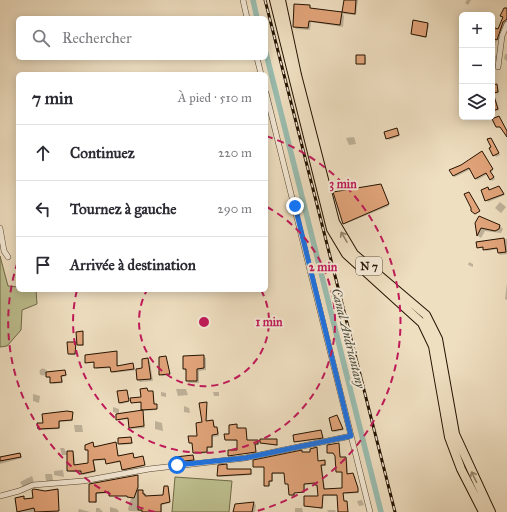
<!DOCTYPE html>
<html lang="fr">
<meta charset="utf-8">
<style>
:root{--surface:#fff;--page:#f2f2f3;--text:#2b2b33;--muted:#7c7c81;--line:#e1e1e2}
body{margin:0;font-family:"IM FELL Great Primer",serif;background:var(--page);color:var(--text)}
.controls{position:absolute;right:12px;top:12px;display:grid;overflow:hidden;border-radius:6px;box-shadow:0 2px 10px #0003}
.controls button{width:36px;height:36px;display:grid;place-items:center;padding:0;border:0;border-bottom:1px solid var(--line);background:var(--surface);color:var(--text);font:20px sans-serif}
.stop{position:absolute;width:12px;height:12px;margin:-9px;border:3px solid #1a73e8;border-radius:50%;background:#fff}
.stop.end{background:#1a73e8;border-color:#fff;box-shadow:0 1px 4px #0008}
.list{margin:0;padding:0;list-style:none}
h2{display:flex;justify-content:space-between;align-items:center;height:52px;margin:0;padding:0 16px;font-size:17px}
h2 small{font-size:13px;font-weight:400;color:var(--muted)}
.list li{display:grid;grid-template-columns:26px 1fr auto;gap:12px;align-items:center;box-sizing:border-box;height:56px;padding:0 16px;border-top:1px solid var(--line)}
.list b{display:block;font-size:15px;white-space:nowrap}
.list em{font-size:13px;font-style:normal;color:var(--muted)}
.icon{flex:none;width:22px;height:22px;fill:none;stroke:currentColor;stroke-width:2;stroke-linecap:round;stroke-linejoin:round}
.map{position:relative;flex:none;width:507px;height:512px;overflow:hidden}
.search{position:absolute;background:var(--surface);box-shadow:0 2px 10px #0003;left:16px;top:16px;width:252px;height:44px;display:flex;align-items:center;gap:10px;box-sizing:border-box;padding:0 14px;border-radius:6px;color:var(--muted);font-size:15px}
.panel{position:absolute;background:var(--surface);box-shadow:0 2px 10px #0003;left:16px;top:72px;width:252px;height:220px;border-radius:6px}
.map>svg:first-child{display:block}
.green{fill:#bec090;stroke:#706948}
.shadow{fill:#0003}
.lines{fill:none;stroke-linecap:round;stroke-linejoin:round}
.stream{stroke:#6a796a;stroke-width:1.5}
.canal{stroke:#9abdb0;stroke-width:5.5}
.building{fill:#e3a57b;stroke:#231200}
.minor-casing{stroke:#564530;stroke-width:6}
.primary-casing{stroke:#231200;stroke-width:10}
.minor{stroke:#f5ead7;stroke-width:5}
.primary{stroke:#efdfc1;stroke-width:8}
.rail-casing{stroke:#231200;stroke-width:3}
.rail{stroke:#f5ead7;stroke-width:1.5;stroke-dasharray:4.5;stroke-linecap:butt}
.oneway{stroke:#93836a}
.route{stroke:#1a73e8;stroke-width:5}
.ring{fill:none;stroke:#c2185b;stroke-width:2;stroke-dasharray:7 5}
.labels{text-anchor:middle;stroke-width:4;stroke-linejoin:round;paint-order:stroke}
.shield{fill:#f5ead7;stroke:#625340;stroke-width:1}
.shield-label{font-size:11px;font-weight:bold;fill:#231200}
.water-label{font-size:13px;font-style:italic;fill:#4d4e3e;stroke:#f5ead7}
.centre{fill:#c2185b;stroke:#f5ead7;stroke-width:2}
.ring-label{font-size:12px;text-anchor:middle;font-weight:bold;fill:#c2185b;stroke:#f5ead7;stroke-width:4;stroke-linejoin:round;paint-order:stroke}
</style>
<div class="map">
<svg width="507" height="512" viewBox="0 0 507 512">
<rect width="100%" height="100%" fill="#efdfc1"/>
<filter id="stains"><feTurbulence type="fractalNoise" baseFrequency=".005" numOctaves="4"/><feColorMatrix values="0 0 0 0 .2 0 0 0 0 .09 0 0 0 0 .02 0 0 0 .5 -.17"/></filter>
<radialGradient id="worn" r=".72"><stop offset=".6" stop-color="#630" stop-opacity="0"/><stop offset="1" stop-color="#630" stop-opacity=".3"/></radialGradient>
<!-- green -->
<path class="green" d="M0 256 8 286 18 287V290H36L37 304 22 310 21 330 7 346 0 347Z
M175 477 232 481 229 512H172Z"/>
<!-- shadow -->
<path class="shadow" d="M345 0H358L356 15 343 14Z
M467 0H471L468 5 465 3Z
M309 6 312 9 342 13 344 16 343 27 311 22 310 30 296 29 294 27Z
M507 11V22L504 24 499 40H496L495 47H492V28L499 30Z
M427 24 429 25 426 38 412 34Z
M505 54H507V61L504 59Z
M493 55 497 56 496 61 492 60Z
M357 56 366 57V65L357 64Z
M492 83 493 86H498L499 93 494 94 499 110 493 112Z
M397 129 400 136 389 140 385 133Z
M354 137 356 144 349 145 346 138Z
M492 140 500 155 496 157 490 148 492 147Z
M483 154 493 171 491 172 495 179 492 181 488 174 477 180 471 169 455 177 454 176 461 166Z
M381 185 389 206 345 224 343 223Z
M488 188 490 191 500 189 505 195 488 202 482 191Z
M500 202 506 207 501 213 495 208Z
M480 217 500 226 503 229 501 233 485 231 481 238 478 236 476 223Z
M507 239V254L500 255 498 249 486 251 484 248 478 247V243Z
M469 262 473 264V267L468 265Z
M507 283V300L505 299Z
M82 332 84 346H79L78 344Z
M75 343 76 355H70L69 353Z
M117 352 118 367 133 364 135 370 143 369 147 359 150 362 153 381 140 382 138 380 137 370 113 373 111 368 96 369 95 363 86 362Z
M203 356 206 358V370L199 371V383H189L187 381V372L184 369Z
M166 358 170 375 162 376 160 374Z
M39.5 372a3.5 3.5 0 1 1 7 0a3.5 3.5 0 1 1-7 0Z
M65 371 67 376 62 377 63 383 53 384 51 378 47 377Z
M147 389 148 392 153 393 155 405 157 406V410L144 411 142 403 132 402 143 398Z
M176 389H186L188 395 178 396Z
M127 391 129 402 121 404 119 402Z
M161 392 166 393V397L161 396Z
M213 392H219V396H214Z
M33 394 40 396 39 403 33 401Z
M208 405 207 422 214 423 215 428 218 429 219 436 213 437V448H208V453L196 454 193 444 190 443 198 436 205 426H207Z
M184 406 189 408 190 413 184 412Z
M113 407 119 409V415L142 411 145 428 131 429 129 419 119 420 117 413 113 412Z
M72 413 73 421 60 422V429L40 430 39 429 44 424Z
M337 416 344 430 335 432 333 431Z
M155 421 162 423 163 431 155 429Z
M74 425H82L83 432H75Z
M237 425 238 429 247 430V441L259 442V445H256V453L229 455 238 450V441L226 440Z
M321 431 324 439 296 442 295 441Z
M131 438 133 444 121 445 119 444Z
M276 440 278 446 261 443Z
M93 443 95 448 116 444 119 457 132 454 134 459 142 457 145 466 124 471 121 462 108 464 125 460H106L94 461 96 472 83 475 82 472H70L68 455H62L60 448H64L66 452 74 454 75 466 89 464V451L86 450V446Z
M338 444 341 458 347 459 348 475 355 476 359 493 345 494 343 492V473L337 472 335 454 328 453Z
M317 448 318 461 326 462V466H322L325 490H336V496H323V509L305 506 319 497 316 484 305 485V493H295V496H291L289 484 286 483 285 474H273V482H270V486H266L265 467 254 466 301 451 303 453H312Z
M20 454 22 458 0 464V457Z
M193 456 195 461 178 463 176 462Z
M227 465 228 470H251L252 475 219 477 218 476Z
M63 470 64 477 54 475V471Z
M45 474H52L53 481H46Z
M32 476 34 482 23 487 20 482Z
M137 476 139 491H142L146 496 164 495 167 487 169 489 170 503 162 505V512L129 511 128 509 131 498 127 496H111L110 493 97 494V503L90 502V485Z
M58 490V512H19L16 499 34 498 44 492Z
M362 500 364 505 359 506 357 501Z
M254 503 256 505 255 512H234Z
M110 507 117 509 119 512H110Z
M96 508H99L103 512H96Z
M295 508H302L303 512H295Z
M79 509 90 512H78Z
M327 510H335L336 512H328Z"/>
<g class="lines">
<!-- stream -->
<path class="stream" d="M254 0 258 18
M266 49 339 343"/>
<!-- canal -->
<path class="canal" d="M253 0 257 18
M266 53 381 512"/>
</g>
<!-- building -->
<path class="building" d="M344 0H356L355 14 342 12Z
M294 4 310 5V8L342 12 340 25 309 21 308 28 293 27Z
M504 8H507V19L503 22 497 40 492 38V27L498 29 503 17 500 16Z
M413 20 428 23 426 37 411 34Z
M356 55H365V64H356Z
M497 84 498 92 493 93 498 109 492 111V85Z
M499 116 507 131V137L500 127H496L492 119Z
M397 128 399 135 386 139 384 132Z
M491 138 499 153 493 156 489 148 491 147 487 139Z
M482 151 493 169 490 171 494 177 490 180 486 173 475 179 469 168 453 176 449 170 461 165Z
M381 184 389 204 343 224 333 192Z
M499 186 504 194 485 201 481 190 488 187 489 190Z
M469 192 480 211 475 214 471 211V208L464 194Z
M479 216 500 225 499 229 495 231 481 228 477 236 475 223Z
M504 238 506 252 498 253 497 248 483 250V247L477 248 476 242Z
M83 331V345H77L76 332Z
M67 342H76L75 354H68Z
M117 351V366L133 363 134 369 111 372 110 367 94 368V362L85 363V355Z
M204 355V368L197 369V381H186V369H183V356Z
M166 356 170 374 159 375V357Z
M148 358 151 379 137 380 136 369 142 368V359Z
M65 370 66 375 61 376 62 382 50 383V377H46V372Z
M147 388 148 391H153L154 404H157V409L141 410V402L131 403 130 398 141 397 140 389Z
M127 390 129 401 119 403 117 391Z
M207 402 206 421 213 420 214 427H217L218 434 212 435V447H207V452L193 453 192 443H189L188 436H197L196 423 202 422 199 403Z
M143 410 144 426 129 428 128 418 116 420V414Z
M67 411 73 412 72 420 59 421V428L38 429 37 423H43L42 414Z
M337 415 343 429 332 431 329 418Z
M237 424V428H246L247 440H258V444H255L256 452 228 456V450H237V440H225L224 434H229V425Z
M321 430 323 438 294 442 293 435Z
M131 437 132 443 118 444V438Z
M260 439H277V445L260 443Z
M93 442 94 447 116 442 118 456 133 453 134 458 143 456 145 465 122 470 120 461 106 464 105 459 93 460 95 471 81 474V471H67V451H73L74 465 88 463V450H85V445Z
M339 443 340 457H346L347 474 353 473 358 488V492L343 493 344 501H347L348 512H338L337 495H323L322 508 304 506V496H318L317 485H315V483L304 484V492L294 493V495H289L288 484H285L284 473H272V481H269V486H264V467H253V460L302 450V452H310V449L317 447 318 461 325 460V465H321L324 489 342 488V472H336L335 456 333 453H327V445Z
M20 453 21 457 0 461V457Z
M193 455 194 460 175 462V457Z
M227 464V469H251V474L217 476 218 465Z
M138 475V487L134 498 127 497V496H109V492L96 493V502H89V484Z
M164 486H168L170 502 161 504V512H142V510H138V490H143V494H145V496L163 495Z
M34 489 45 491 58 489 59 511 35 512 34 508 17 512 15 498 24 496V499L33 498 32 490Z
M254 502 252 512H233L235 504Z"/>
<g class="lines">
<!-- minor casing -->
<g class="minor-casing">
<path id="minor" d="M243 0 247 18
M257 58 261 74
M498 67 502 36 507 24
M266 93 370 512
M0 228 4 251 8 257
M0 496 19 491 33 485 83 481 149 469 245 458 351 436"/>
</g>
<!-- primary casing -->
<g class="primary-casing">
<path id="primary" d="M274 0 331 229 346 254 422 323 433 346 449 437 461 469 483 512
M281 0 297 75 335 222 354 254 426 315 438 339 455 434 491 512"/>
</g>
<!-- minor -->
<use href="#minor" class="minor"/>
<!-- primary -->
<use href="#primary" class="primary"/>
<!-- rail casing -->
<g class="rail-casing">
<path id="rail" d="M265 0 395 512"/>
</g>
<!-- rail -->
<use href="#rail" class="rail"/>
</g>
<!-- one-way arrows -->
<defs><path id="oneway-shaft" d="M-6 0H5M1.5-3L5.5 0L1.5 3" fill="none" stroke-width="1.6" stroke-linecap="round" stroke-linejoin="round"/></defs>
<g class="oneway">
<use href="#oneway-shaft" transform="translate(344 237) rotate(-120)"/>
<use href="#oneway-shaft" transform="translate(474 477) rotate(-116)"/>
</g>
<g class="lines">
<!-- route -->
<path class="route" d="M177 465 245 458 351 436 295 206"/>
</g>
<!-- distance rings -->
<g class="ring">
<path d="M261 290A65 65 0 1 1 147 290"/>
<path d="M267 207A131 131 0 1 1 77 290"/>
<path d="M155 512A196 196 0 0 1 18 261M266 136A196 196 0 0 1 253 512"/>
</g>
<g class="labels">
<!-- shield labels -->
<rect class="shield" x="356" y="257" width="26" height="18" rx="3"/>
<g class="shield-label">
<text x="369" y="270">N 7</text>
</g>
<!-- water labels -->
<g class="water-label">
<text transform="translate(349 338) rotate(76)" y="5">Canal Andriantany</text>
</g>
</g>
<circle cx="204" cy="322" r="6" class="centre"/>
<g class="ring-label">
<text x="343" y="188">3 min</text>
<text x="323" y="271">2 min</text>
<text x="269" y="326">1 min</text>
</g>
<rect width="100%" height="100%" filter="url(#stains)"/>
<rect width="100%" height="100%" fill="url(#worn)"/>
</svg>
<div class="controls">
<button>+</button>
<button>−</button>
<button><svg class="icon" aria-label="layers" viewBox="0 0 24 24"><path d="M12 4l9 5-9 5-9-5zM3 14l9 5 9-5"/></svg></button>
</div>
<div class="stop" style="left:177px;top:465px"></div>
<div class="stop end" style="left:295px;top:206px"></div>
<div class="search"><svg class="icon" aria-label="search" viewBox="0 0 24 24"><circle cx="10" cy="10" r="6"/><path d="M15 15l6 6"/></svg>Rechercher</div>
<section class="panel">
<h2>7 min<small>À pied · 510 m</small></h2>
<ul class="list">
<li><svg class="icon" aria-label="ahead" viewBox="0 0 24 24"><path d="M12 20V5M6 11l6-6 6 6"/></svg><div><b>Continuez</b></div><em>220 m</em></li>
<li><svg class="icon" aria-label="left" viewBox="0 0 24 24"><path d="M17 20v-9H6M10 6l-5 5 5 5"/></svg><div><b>Tournez à gauche</b></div><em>290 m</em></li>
<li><svg class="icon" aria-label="arrive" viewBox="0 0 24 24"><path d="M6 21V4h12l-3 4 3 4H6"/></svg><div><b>Arrivée à destination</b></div></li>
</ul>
</section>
</div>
